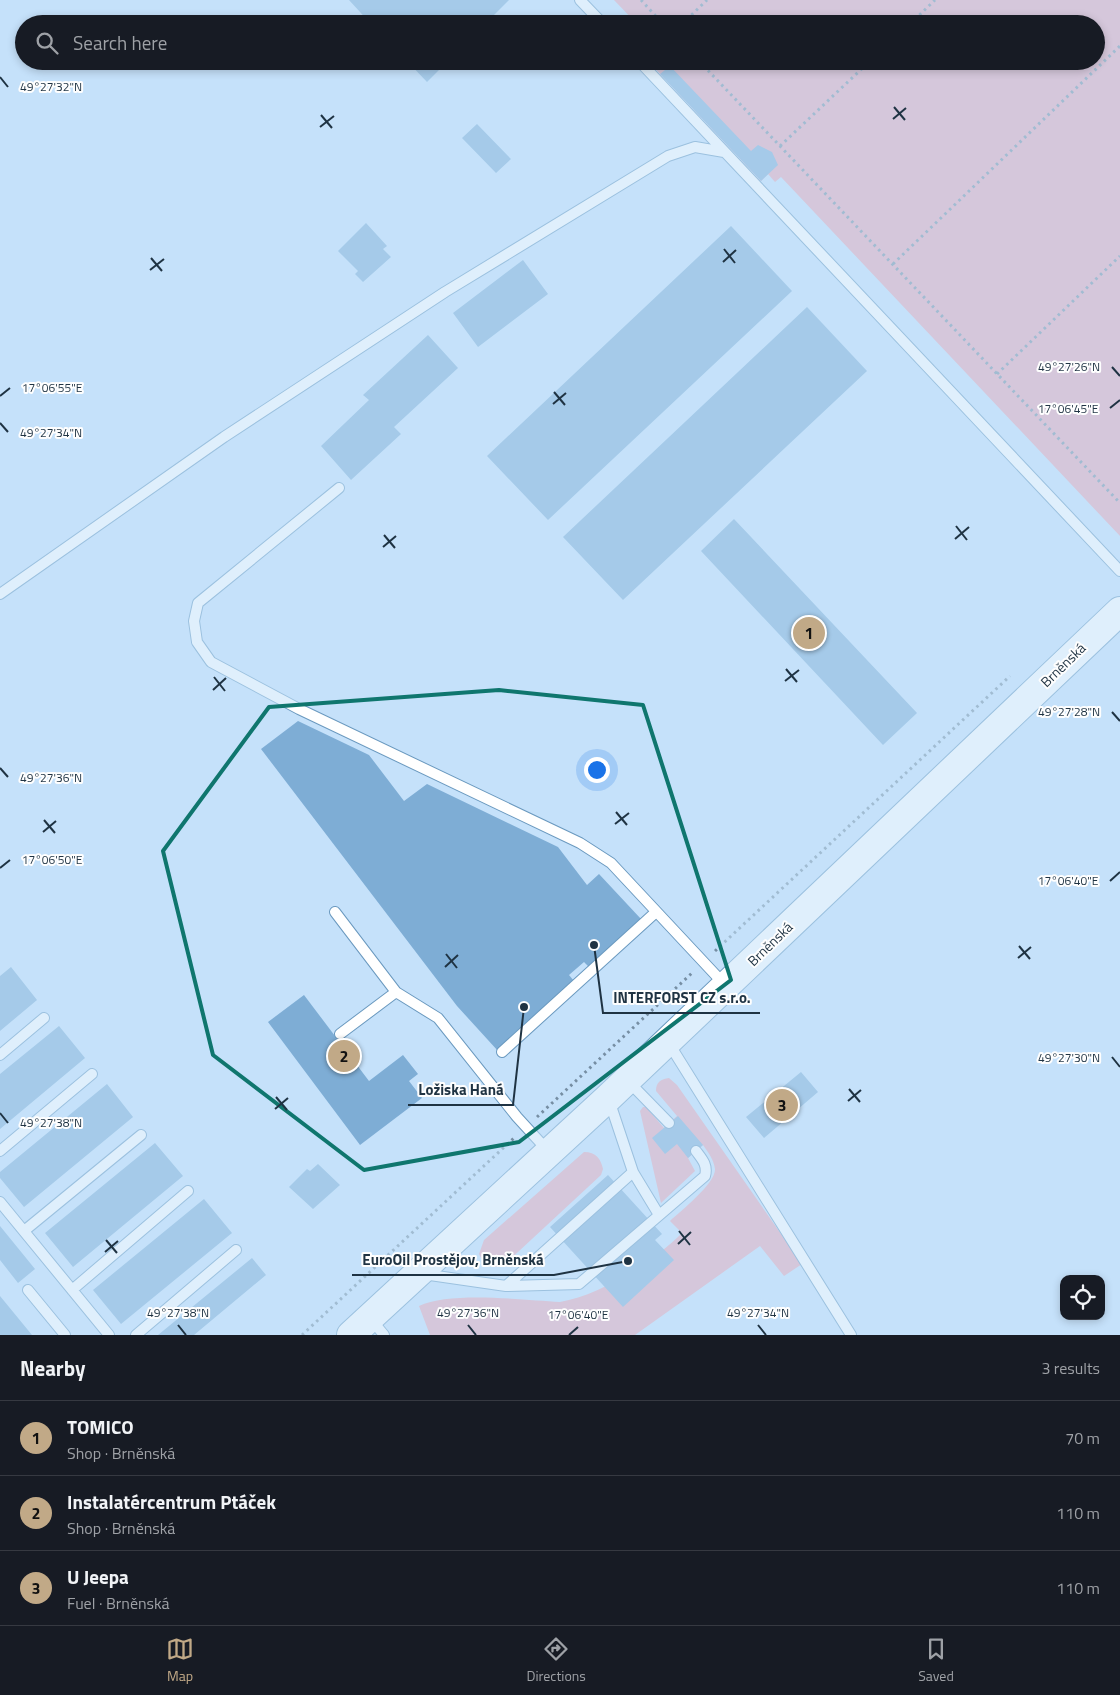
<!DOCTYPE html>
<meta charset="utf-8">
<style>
:root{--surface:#171b24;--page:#20242c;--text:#f1f3f6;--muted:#9ea1a6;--line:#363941;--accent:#c1a987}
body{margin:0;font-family:"Titillium Web",sans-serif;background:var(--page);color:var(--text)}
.controls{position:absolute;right:15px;bottom:15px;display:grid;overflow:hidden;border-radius:10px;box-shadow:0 2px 8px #0003}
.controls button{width:45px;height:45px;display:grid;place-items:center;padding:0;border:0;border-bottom:1px solid var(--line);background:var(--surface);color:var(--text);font:25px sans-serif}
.you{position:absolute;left:596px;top:769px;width:18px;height:18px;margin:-12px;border:4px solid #fff;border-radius:50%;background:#1a73e8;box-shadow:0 0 0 8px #1a73e833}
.badge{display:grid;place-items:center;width:32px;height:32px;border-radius:50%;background:var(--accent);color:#111;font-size:16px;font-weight:700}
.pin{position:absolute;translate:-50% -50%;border:2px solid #fff;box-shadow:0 1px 5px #0006}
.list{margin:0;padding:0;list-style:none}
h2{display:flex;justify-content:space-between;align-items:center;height:65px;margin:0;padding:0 20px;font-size:21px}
h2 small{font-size:16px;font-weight:400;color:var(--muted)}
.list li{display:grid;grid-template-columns:32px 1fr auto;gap:15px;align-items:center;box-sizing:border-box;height:75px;padding:0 20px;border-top:1px solid var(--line)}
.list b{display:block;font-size:19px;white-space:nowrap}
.list p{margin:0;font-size:16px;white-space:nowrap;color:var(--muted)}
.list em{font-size:16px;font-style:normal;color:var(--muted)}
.icon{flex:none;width:28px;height:28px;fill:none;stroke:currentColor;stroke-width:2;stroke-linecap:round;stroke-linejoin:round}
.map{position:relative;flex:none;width:1120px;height:1335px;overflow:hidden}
.search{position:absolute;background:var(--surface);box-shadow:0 2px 8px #0003;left:15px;right:15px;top:15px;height:55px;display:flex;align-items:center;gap:12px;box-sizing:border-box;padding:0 18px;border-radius:28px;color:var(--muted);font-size:19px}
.sheet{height:290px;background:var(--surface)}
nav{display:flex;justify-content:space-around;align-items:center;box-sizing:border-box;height:70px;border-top:1px solid var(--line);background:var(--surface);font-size:14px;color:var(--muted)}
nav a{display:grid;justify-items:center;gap:2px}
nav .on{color:var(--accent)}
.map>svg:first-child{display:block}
.green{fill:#e9a6b5}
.building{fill:#7eadd5}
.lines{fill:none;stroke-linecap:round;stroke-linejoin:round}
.lane-casing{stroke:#6a99bf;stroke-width:12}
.secondary-casing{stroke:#6a99bf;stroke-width:30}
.path{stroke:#768ea3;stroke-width:3;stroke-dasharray:2.5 4;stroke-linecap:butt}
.lane{stroke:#fff;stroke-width:10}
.secondary{stroke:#fff;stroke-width:28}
.marked{fill:none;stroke:#0f766e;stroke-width:4;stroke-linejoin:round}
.ticks{fill:none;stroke:#1f3343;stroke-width:2}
.labels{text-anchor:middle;stroke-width:4;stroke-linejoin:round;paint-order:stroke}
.street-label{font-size:14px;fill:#1f3343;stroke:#fefefe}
.ticks-label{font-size:12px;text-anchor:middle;fill:#1f3343;stroke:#fefefe;stroke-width:4;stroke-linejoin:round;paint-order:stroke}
.leader{fill:none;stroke:#1f3343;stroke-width:2}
.callout-dot{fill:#1f3343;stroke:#fefefe;stroke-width:2}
.callout-label{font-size:15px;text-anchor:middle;font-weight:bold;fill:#1f3343;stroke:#fefefe;stroke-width:4;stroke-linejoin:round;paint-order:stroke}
</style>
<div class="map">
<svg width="1120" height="1335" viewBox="0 0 1120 1335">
<rect width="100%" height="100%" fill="#c5e1fa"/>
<!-- green -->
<path class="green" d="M614 0H1120V536L781 177 775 182 768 174 761 181 648 61H1096V24H637Z
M669 1078 677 1085 802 1264 784 1276 760 1246 635 1335H430L419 1306C450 1291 523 1300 560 1302 601 1295 653 1262 682 1233L670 1221C681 1211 716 1183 715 1169 714 1160 708 1152 703 1145L688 1158 695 1171 661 1203 640 1111 643 1107H646L664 1128 677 1116 656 1091C656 1082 661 1079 669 1078Z
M584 1152C596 1152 601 1159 603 1169L601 1175 505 1264C493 1270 485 1266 479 1254L484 1240Z"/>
<!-- building -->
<path class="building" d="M349 0H509L485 24H371Z
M407 61H448L427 82Z
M670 66 751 151 758 145 772 152 778 165 761 181 660 74Z
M477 124 511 159 496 173 462 138Z
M366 223 387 246 383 249 391 257 363 282 355 274 358 271 338 251Z
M731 226 792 291 548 520 487 456Z
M523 260 548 294 478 347 453 313Z
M807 307 867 371 623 600 563 537Z
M428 335 458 368 394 427 401 434 351 480 321 446 369 400 363 395Z
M734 519 917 713 883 745 701 551Z
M298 721 369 755 404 801 427 784 558 847 587 885 599 874 641 919 589 967 584 962 569 975 574 981 498 1051 457 1006 261 749Z
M11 967 37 1000 0 1031V976Z
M304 995 369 1081 403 1055 418 1074 409 1081 422 1098 360 1145 268 1022Z
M59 1026 85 1058 0 1129V1074Z
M801 1072 818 1092 764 1138 746 1117Z
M107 1084 133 1117 24 1207 0 1178V1172Z
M678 1116 703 1145 688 1158 677 1144 665 1154 652 1138Z
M155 1143 183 1176 73 1267 45 1233Z
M318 1164 340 1185 313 1209 289 1187 307 1169 310 1171Z
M608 1175 662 1234 655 1240 674 1260 623 1307 550 1227Z
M204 1199 232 1233 121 1324 93 1290Z
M0 1226 35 1269 18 1283 0 1260Z
M252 1258 266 1275 194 1335H158Z
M0 1296 32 1335H0Z"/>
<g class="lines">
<!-- lane casing -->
<g class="lane-casing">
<path id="lane" d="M580 0 603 24
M639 61 1120 571
M339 488 198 603 194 621 197 642 211 662 299 709 580 843 611 863 725 985
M0 594 224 437 445 292 668 156 695 147 724 152
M335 912 396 992
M340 1034 396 992 438 1018 517 1117 549 1152
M668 1042 851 1335
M502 1052 656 912
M0 1055 44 1018
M628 1081 669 1123
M609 1100 633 1172 659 1215
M0 1151 92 1074
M0 1202 109 1335
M24 1231 141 1135
M423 1274 506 1286 579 1284 705 1176C708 1165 702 1159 696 1151
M506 1286 633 1172
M28 1290 65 1335
M72 1290 188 1191
M370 1318 384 1335
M136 1335 236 1250"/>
</g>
<!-- secondary casing -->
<g class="secondary-casing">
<path id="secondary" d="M351 1335 608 1098 1120 611"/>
</g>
<!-- path -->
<path class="path" d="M641 0 663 24
M682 24 707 0
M910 24 935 0
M699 61 1120 503
M780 146 870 61
M893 264 1120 46
M997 374 1120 256
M715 951 1010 676
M537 1117 692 973
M302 1335 514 1138"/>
<!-- lane -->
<use href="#lane" class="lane"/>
<!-- secondary -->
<use href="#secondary" class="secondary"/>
</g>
<!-- marked area -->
<path d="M0 0H1120V1335H0ZM499 690 643 705 731 980 519 1142 364 1170 213 1055 163 851 269 707Z" fill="#c5e1fa" fill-opacity=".55" fill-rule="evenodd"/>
<path class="marked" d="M499 690 643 705 731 980 519 1142 364 1170 213 1055 163 851 269 707Z"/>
<!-- ticks -->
<path class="ticks" d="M0 77 8 87M894 107 905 120M321 115 332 128M893 119 906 108M320 127 334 116M724 249 735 263M151 258 162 271M723 262 736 250M150 270 164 259M1112 367 1120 376M554 392 565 405M0 396 10 388M553 404 566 393M1110 408 1120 400M0 423 8 432M956 526 967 540M384 535 395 548M955 539 969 527M383 547 396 536M786 669 797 682M214 677 225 691M785 681 799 670M213 690 226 678M1112 712 1120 721M0 768 8 777M616 812 627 825M44 820 55 833M615 824 629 813M43 832 56 821M0 868 10 860M1110 881 1120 872M1019 946 1030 959M446 954 457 968M1018 958 1031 947M445 967 458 955M1112 1057 1120 1067M849 1089 860 1102M276 1097 287 1110M848 1101 861 1090M275 1109 288 1098M0 1113 8 1123M679 1231 690 1245M106 1240 117 1253M678 1244 691 1232M105 1252 118 1241M178 1325 186 1335M468 1325 476 1335M758 1325 766 1335M569 1335 578 1327"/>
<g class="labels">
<!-- street labels -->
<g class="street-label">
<text transform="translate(1063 665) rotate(-44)" y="5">Brněnská</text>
<text transform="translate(770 944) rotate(-44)" y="5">Brněnská</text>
</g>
</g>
<g class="ticks-label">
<text x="51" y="91">49°27'32"N</text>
<text x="1069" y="371">49°27'26"N</text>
<text x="52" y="392">17°06'55"E</text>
<text x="1068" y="413">17°06'45"E</text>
<text x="51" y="437">49°27'34"N</text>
<text x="1069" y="716">49°27'28"N</text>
<text x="51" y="782">49°27'36"N</text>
<text x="52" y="864">17°06'50"E</text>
<text x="1068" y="885">17°06'40"E</text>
<text x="1069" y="1062">49°27'30"N</text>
<text x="51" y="1127">49°27'38"N</text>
<text x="178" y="1317">49°27'38"N</text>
<text x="468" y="1317">49°27'36"N</text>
<text x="758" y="1317">49°27'34"N</text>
<text x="578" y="1319">17°06'40"E</text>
</g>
<!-- callouts -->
<path class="leader" d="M594 945L603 1013H760M524 1007L513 1105H408M628 1261L554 1275H352"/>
<g class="callout-dot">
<circle cx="594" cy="945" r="5"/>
<circle cx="524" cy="1007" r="5"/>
<circle cx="628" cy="1261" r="5"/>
</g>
<g class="callout-label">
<text x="682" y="1003">INTERFORST CZ s.r.o.</text>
<text x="461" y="1095">Ložiska Haná</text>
<text x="453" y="1265">EuroOil Prostějov, Brněnská</text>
</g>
</svg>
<div class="controls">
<button><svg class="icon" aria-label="locate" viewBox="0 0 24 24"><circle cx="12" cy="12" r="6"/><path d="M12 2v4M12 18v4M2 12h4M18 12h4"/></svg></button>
</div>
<div class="you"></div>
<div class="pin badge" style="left:809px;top:633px">1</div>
<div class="pin badge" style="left:344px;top:1056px">2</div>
<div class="pin badge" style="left:782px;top:1105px">3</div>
<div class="search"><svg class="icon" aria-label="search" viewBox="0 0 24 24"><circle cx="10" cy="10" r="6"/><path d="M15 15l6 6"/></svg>Search here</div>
</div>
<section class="sheet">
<h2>Nearby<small>3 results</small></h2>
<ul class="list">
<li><span class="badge">1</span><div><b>TOMICO</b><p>Shop · Brněnská</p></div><em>70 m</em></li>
<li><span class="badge">2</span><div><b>Instalatércentrum Ptáček</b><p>Shop · Brněnská</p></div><em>110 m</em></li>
<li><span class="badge">3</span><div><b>U Jeepa</b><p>Fuel · Brněnská</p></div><em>110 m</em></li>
</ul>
</section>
<nav>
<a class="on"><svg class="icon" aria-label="map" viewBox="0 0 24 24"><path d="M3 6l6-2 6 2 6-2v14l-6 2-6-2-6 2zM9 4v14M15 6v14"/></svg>Map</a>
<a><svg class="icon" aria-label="directions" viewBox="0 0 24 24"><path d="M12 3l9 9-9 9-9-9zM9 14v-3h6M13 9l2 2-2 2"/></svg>Directions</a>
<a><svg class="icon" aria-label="saved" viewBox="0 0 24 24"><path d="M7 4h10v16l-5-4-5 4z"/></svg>Saved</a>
</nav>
